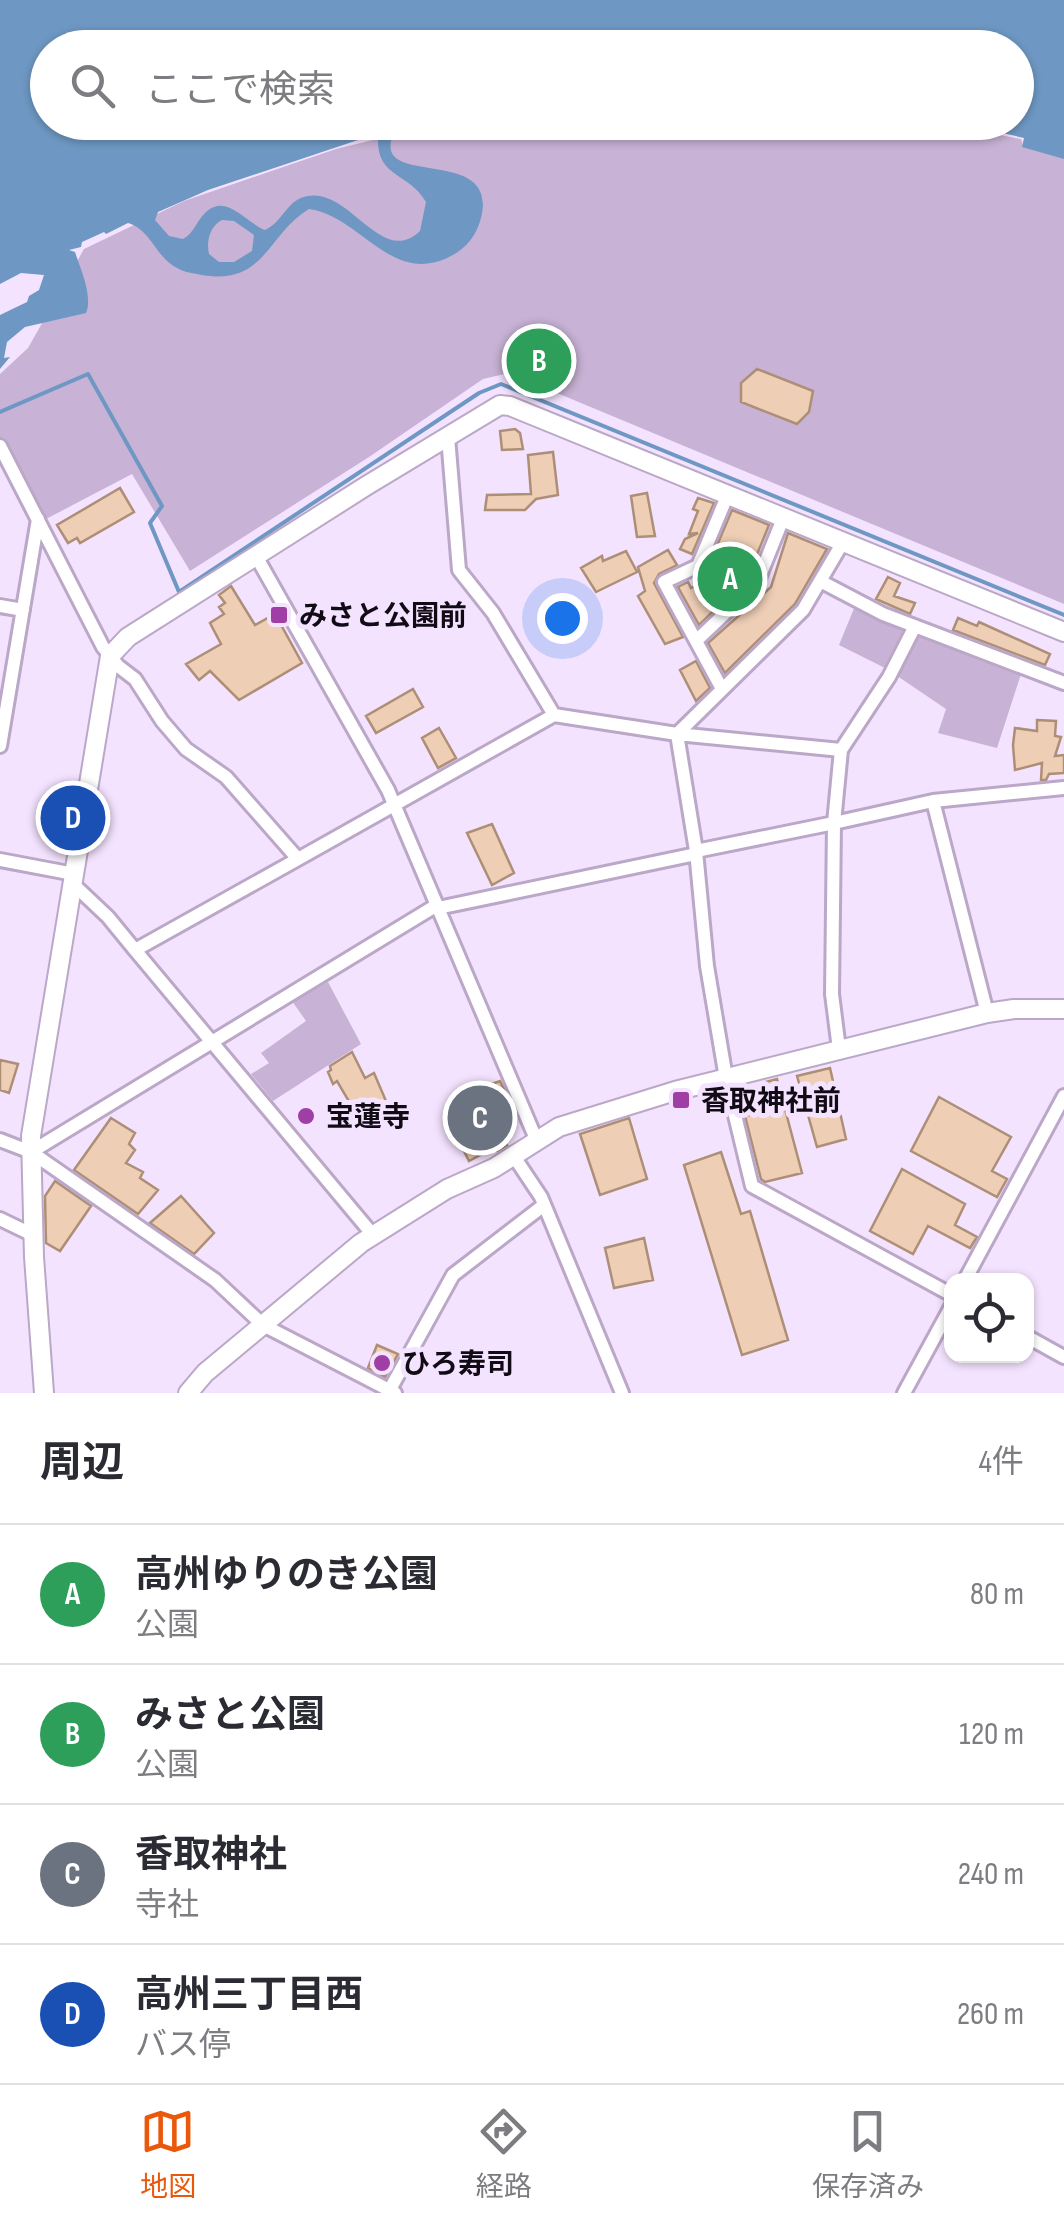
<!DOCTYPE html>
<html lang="ja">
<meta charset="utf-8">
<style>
:root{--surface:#fff;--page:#f7f7f7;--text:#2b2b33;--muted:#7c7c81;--line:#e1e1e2;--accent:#ea580c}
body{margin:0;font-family:"Sofia Sans Condensed","Noto Sans JP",sans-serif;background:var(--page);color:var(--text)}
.controls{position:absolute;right:30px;bottom:30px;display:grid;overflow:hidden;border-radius:20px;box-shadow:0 2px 8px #0004}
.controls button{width:90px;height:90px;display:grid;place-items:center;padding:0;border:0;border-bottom:2px solid var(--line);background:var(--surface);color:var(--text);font:50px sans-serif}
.you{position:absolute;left:562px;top:618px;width:35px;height:35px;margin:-25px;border:8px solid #fff;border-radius:50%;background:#1a73e8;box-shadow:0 0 0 15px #1a73e833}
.badge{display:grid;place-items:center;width:65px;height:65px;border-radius:50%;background:var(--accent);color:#fff;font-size:32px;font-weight:700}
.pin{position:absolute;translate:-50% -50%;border:5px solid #fff;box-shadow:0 2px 10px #0006}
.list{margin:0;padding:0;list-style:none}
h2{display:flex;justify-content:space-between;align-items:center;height:130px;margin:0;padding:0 40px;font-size:42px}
h2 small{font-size:32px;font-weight:400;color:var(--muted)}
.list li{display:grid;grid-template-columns:65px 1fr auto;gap:30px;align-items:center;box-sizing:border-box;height:140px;padding:0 40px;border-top:2px solid var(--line)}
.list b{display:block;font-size:38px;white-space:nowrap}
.list p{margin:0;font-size:32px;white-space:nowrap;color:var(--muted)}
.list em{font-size:32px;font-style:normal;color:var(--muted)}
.icon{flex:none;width:55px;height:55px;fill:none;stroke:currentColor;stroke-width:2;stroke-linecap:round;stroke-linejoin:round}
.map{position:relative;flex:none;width:1064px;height:1393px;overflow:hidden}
.search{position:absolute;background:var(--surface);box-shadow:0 2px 8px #0004;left:30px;right:30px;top:30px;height:110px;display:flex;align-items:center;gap:25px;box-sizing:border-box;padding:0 35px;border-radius:55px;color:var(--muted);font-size:38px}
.sheet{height:690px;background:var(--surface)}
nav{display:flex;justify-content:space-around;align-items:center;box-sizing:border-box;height:140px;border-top:2px solid var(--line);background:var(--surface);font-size:28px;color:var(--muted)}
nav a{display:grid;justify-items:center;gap:5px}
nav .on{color:var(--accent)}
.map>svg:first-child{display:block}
.green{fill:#c8b2d5}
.water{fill:#6e98c3;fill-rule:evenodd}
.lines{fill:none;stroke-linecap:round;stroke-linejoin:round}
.stream{stroke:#6e98c3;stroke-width:4}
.building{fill:#efceb6;stroke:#ad8e77;stroke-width:2.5}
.street-casing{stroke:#bba7c7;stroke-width:18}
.secondary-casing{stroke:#bba7c7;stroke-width:22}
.street{stroke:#fff;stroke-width:12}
.secondary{stroke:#fff;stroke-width:18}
.poi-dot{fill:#9f3ea5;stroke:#f4e3fe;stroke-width:4}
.labels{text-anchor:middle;stroke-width:10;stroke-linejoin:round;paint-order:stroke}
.poi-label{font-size:28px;font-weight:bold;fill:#110b15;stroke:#f4e3fe;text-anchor:start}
</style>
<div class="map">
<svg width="1064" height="1393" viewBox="0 0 1064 1393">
<rect width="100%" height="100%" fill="#f4e3fe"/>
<!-- green -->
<path class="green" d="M869 122 967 138 975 130 1021 139 1023 145 1064 158V604L509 373 483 379 369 457 190 571 132 474 46 519 4 438 0 441V374L28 348 84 249 184 201 336 149 442 123Z
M703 561 751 581 734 599 713 576 699 569Z
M855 606 1022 671 997 748 938 733 946 709 887 669 839 645Z
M328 982 361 1044 273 1101 251 1074 269 1063 261 1053 306 1021 292 1001Z"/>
<!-- water -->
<path class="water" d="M0 0H1064V159L1022 147 1024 138 972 126 969 137 887 123 1016 122V48H48V122L427 123 393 135C371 190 500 143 481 218 476 237 465 250 447 258 390 284 360 216 309 209 268 233 265 286 202 275 191 273 182 272 172 265 155 253 149 229 128 223L106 234 104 232 82 242 81 247 69 250 75 252C81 270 93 297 86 313L25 327 7 342 4 358 10 357 0 369V315L27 302 29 296 39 290 44 275 21 273 0 284ZM373 135 378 137C376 178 409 172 426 202L420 231C382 268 350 188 308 196 287 199 283 222 265 230 246 223 226 192 205 213 196 222 194 233 183 239L169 236 155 220 158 212 208 190ZM222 220 234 221 254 235 252 251 234 262H219L209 254C206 241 210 226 222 220Z"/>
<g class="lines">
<!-- stream -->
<path class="stream" d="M0 412 88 374 162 506 150 523 179 592 479 393 501 384 1064 615"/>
</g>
<!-- building -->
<path class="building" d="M757 369 813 391 809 412 797 424 741 402V383Z
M515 429 520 433 523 449 502 450 500 431Z
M553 452 558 495 536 499 525 510H485L487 495 531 494 528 455Z
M120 488 134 512 80 543 77 538 68 543 57 525Z
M647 493 655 536 637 537 631 496Z
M698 498 714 503 692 554 680 549 685 539 698 533 689 534 698 511 693 509Z
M732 510 769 525 747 579 710 562Z
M788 533 827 549 795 604 725 673 708 643 771 587Z
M668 550 677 565 659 574 654 583 683 637 665 644 638 596 645 591 638 567Z
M626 551 637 572 596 592 581 568 602 556 603 561Z
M711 577 729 596 699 625 678 587 688 582 691 588Z
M888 577 900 583 894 596 915 603 910 614 876 599Z
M231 586 255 625 275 614 302 663 239 700 210 671 199 680 186 664 221 644 210 623 224 614 219 607 225 603 219 595Z
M958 618 977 626 979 622 1050 654 1045 665 953 630Z
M696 661 710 688 696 701 680 670Z
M413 689 423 707 376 733 366 716Z
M1037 720 1056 721 1055 736 1061 737 1055 756 1064 755V773L1049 774 1046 780H1041L1042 763 1015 770 1013 745 1015 728 1037 731Z
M439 728 456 758 438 768 422 738Z
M492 824 514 873 492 885 467 833Z
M352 1052 365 1078 374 1073 386 1101 368 1108 365 1102 354 1110 337 1081 333 1084 328 1072 331 1070 330 1066Z
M0 1060 18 1064 9 1093 0 1090Z
M830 1068 846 1139 817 1147 797 1076Z
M777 1079 802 1173 765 1182 761 1179 745 1116 772 1110 766 1082Z
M500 1081 506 1094 481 1107 477 1089Z
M939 1097 1011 1137 992 1171 1007 1179 997 1197 911 1151Z
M111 1118 135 1133 129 1144 135 1150 126 1163 143 1172 140 1178 158 1190 138 1214 74 1170Z
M629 1118 647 1179 600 1195 580 1134Z
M491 1120 507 1145 497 1151 493 1148 469 1161 462 1147 482 1137 475 1130Z
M721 1152 741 1214 750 1211 788 1340 742 1355 684 1165Z
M902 1169 965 1204 955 1225 977 1237 970 1248 928 1226 913 1254 870 1231Z
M55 1181 91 1206 60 1251 46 1243 45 1196Z
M181 1196 214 1233 194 1254 150 1223Z
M644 1238 653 1280 614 1288 605 1248Z
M377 1345 398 1354 385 1377 368 1368Z"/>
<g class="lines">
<!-- street casing -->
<g class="street-casing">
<path id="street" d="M448 437 459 570 493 613 554 715
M0 446 103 647 118 666 135 679 162 721 186 749 226 777 298 859 554 715 677 734 841 750 834 823 696 851
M843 542 803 610 677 734 696 851 707 966 726 1078 752 1186 952 1295
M256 556 388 790 536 1139
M822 582 883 614 1064 683
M0 606 23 610
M696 641 757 583 784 516
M722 689 664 582 698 566 728 494
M0 746 38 519
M841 750 889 677 915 626
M933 801 987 1013
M0 860 74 874
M72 883 108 917 135 950 298 859
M438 908 696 854
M135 950 373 1235
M839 1049 832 994 834 823 933 801 1064 788
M0 1140 31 1152 215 1280 263 1325 395 1393
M31 1152 437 905
M513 1155 541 1197 622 1393
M0 1219 33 1235
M965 1280 1064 1096
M1026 1336 1064 1357
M388 1393 453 1275 544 1205
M904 1393 952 1305"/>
</g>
<!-- secondary casing -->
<g class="secondary-casing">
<path id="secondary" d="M44 1393 34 1257 31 1136 110 656 128 637 366 486 500 405 510 406 1064 632
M188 1393 205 1373 361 1243 447 1189 494 1168 559 1127 675 1091 987 1013 1014 1009H1064"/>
</g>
<!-- street -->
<use href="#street" class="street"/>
<!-- secondary -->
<use href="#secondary" class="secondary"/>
</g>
<!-- markers -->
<g class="poi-dot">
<rect x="269" y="605" width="20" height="20" rx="5"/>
<rect x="671" y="1090" width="20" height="20" rx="5"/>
<circle cx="306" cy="1116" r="10"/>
<circle cx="382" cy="1363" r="10"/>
</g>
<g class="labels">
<!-- poi labels -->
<g class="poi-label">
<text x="299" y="625">みさと公園前</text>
<text x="701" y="1110">香取神社前</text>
<text x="326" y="1126">宝蓮寺</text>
<text x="402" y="1373">ひろ寿司</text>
</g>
</g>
</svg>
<div class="controls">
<button><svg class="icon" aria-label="locate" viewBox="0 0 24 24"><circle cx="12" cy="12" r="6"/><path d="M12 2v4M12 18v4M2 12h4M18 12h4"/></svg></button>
</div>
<div class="you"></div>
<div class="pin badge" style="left:730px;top:579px;background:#2e9e5b">A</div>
<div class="pin badge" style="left:539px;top:361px;background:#2e9e5b">B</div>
<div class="pin badge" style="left:480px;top:1118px;background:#6b7280">C</div>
<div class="pin badge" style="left:73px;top:818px;background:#1a4fb4">D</div>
<div class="search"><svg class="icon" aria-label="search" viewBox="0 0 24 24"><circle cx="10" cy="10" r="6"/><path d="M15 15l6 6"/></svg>ここで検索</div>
</div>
<section class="sheet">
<h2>周辺<small>4件</small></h2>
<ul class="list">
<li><span class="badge" style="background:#2e9e5b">A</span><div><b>高州ゆりのき公園</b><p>公園</p></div><em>80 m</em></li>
<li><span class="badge" style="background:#2e9e5b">B</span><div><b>みさと公園</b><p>公園</p></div><em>120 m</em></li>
<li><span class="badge" style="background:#6b7280">C</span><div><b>香取神社</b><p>寺社</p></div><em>240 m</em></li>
<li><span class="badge" style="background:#1a4fb4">D</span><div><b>高州三丁目西</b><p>バス停</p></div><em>260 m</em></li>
</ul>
</section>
<nav>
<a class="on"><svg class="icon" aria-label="map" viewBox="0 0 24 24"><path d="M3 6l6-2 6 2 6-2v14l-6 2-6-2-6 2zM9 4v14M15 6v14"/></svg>地図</a>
<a><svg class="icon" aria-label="directions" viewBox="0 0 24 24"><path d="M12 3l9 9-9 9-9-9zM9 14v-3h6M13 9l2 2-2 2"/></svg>経路</a>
<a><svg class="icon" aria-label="saved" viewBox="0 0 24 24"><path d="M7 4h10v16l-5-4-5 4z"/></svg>保存済み</a>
</nav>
